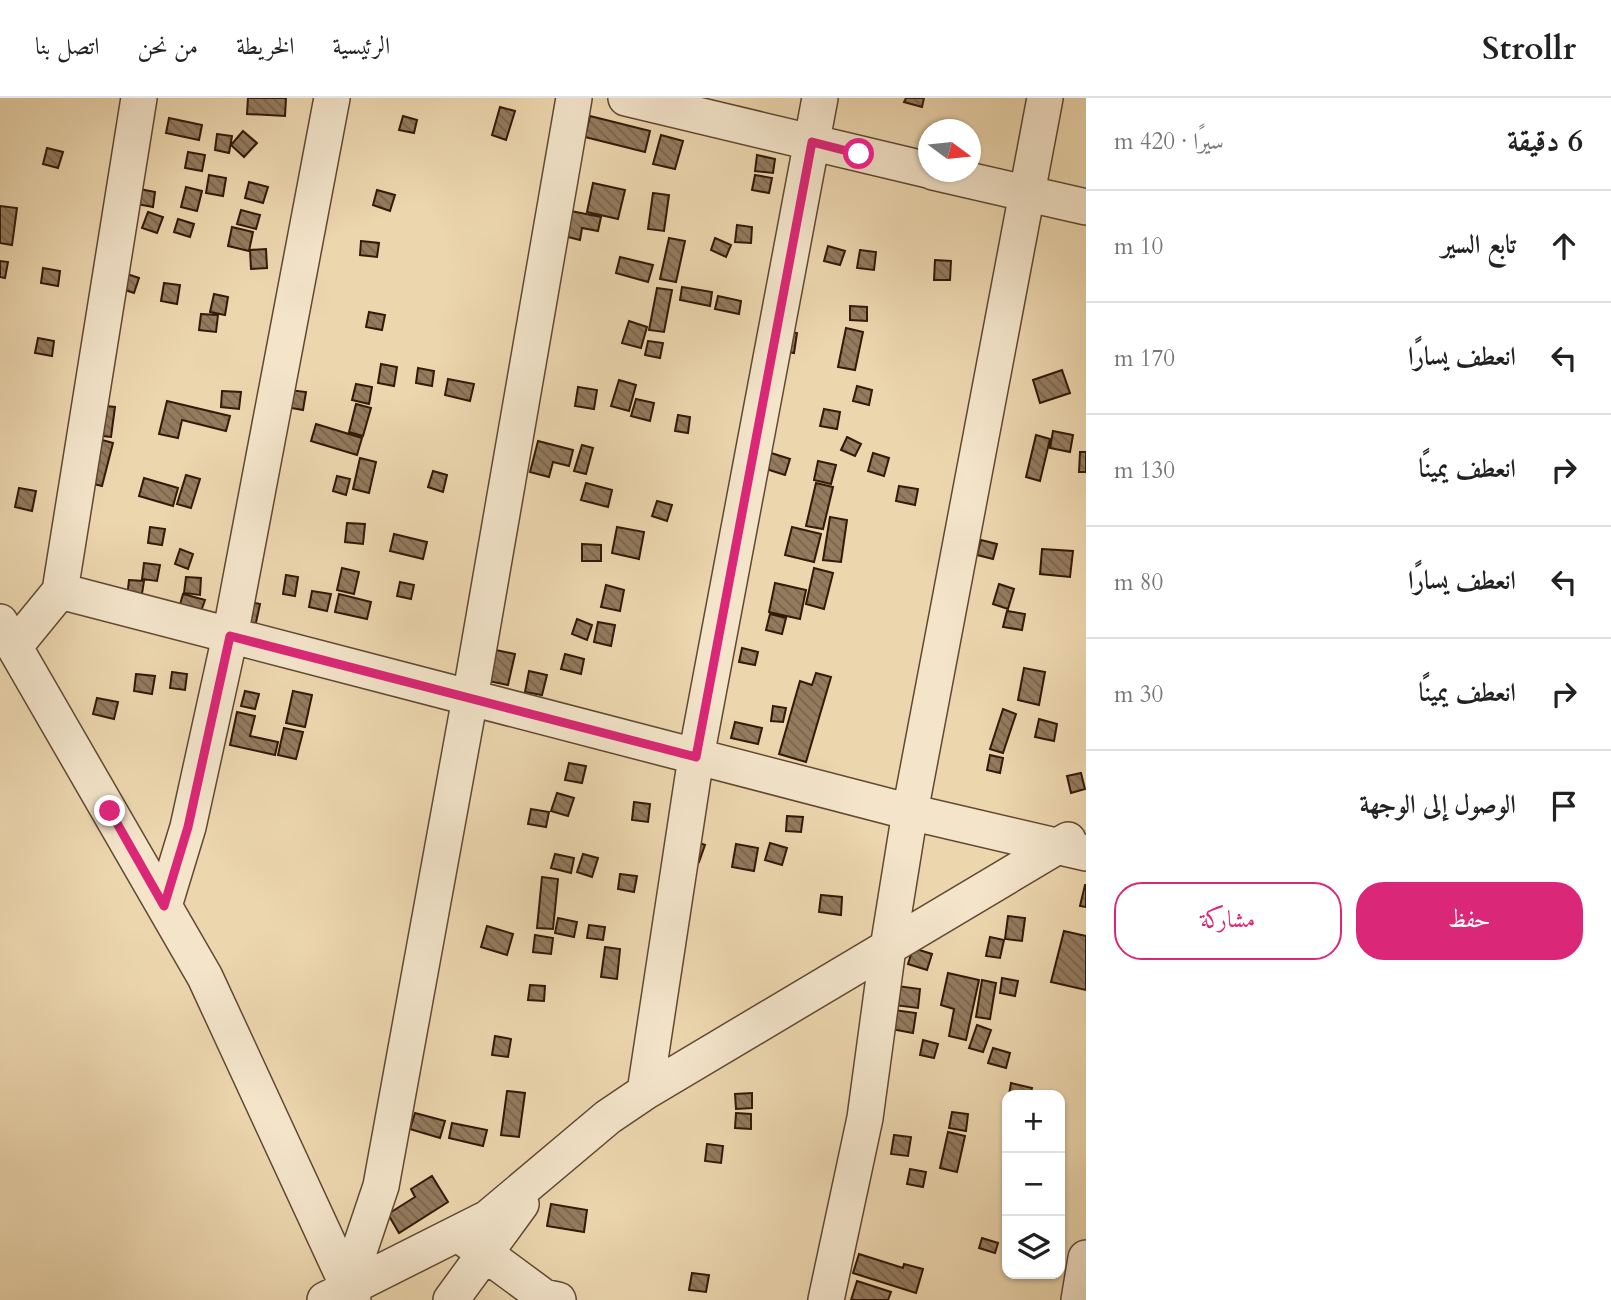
<!DOCTYPE html>
<html lang="ar">
<meta charset="utf-8">
<style>
:root{--surface:#fff;--page:#f2f2f2;--text:#222;--muted:#767676;--line:#e0e0e0;--accent:#db2777}
body{margin:0;font-family:Cardo,Amiri,serif;background:var(--page);color:var(--text);direction:rtl}
.controls{position:absolute;right:21px;bottom:21px;display:grid;overflow:hidden;border-radius:14px;box-shadow:0 2px 5px #0004}
.controls button{width:63px;height:63px;display:grid;place-items:center;padding:0;border:0;border-bottom:2px solid var(--line);background:var(--surface);color:var(--text);font:35px sans-serif}
.compass{position:absolute;left:918px;top:21px;width:63px;height:63px;border-radius:50%;background:var(--surface);box-shadow:0 2px 5px #0004;rotate:105deg}
.stop{position:absolute;width:21px;height:21px;margin:-16px;border:5px solid #db2777;border-radius:50%;background:#fff}
.stop.end{background:#db2777;border-color:#fff;box-shadow:0 2px 7px #0008}
.list{margin:0;padding:0;list-style:none}
h2{display:flex;justify-content:space-between;align-items:center;height:91px;margin:0;padding:0 28px;font-size:30px}
h2 small{font-size:23px;font-weight:400;color:var(--muted)}
.list li{display:grid;grid-template-columns:46px 1fr auto;gap:21px;align-items:center;box-sizing:border-box;height:112px;padding:0 28px;border-top:2px solid var(--line)}
.list b{display:block;font-size:26px;white-space:nowrap}
.list em{font-size:23px;font-style:normal;color:var(--muted)}
.actions{display:flex;gap:14px;padding:21px 28px}
.actions a{flex:1;padding:16px 0;border:2px solid var(--accent);border-radius:28px;text-align:center;font-size:24px;color:var(--accent)}
.actions .main{background:var(--accent);color:#fff}
.icon{flex:none;width:38px;height:38px;fill:none;stroke:currentColor;stroke-width:2;stroke-linecap:round;stroke-linejoin:round}
.map{position:relative;flex:none;width:1086px;height:1202px;overflow:hidden;direction:ltr}
header{display:flex;align-items:center;gap:42px;box-sizing:border-box;height:98px;padding:0 35px;background:var(--surface);border-bottom:2px solid var(--line)}
header strong{font-size:33px}
nav{display:flex;gap:38px;margin-inline-start:auto;font-size:24px}
main{display:flex}
aside{flex:1;background:var(--surface)}
.map>svg:first-child{display:block}
.building{fill:url(#building-back-hatch);stroke:#321908;stroke-width:2}
.lines{fill:none;stroke-linecap:round;stroke-linejoin:round}
.minor-casing{stroke:#604832;stroke-width:38}
.minor{stroke:#f3e4ca;stroke-width:35}
.route{stroke:#db2777;stroke-width:9}
</style>
<header>
<strong>Strollr</strong>
<nav><a>الرئيسية</a><a>الخريطة</a><a>من نحن</a><a>اتصل بنا</a></nav>
</header>
<main>
<aside>
<h2>6 دقيقة<small>سيرًا · 420 m</small></h2>
<ul class="list">
<li><svg class="icon" aria-label="ahead" viewBox="0 0 24 24"><path d="M12 20V5M6 11l6-6 6 6"/></svg><div><b>تابع السير</b></div><em>10 m</em></li>
<li><svg class="icon" aria-label="left" viewBox="0 0 24 24"><path d="M17 20v-9H6M10 6l-5 5 5 5"/></svg><div><b>انعطف يسارًا</b></div><em>170 m</em></li>
<li><svg class="icon" aria-label="right" viewBox="0 0 24 24"><path d="M7 20v-9h11M14 6l5 5-5 5"/></svg><div><b>انعطف يمينًا</b></div><em>130 m</em></li>
<li><svg class="icon" aria-label="left" viewBox="0 0 24 24"><path d="M17 20v-9H6M10 6l-5 5 5 5"/></svg><div><b>انعطف يسارًا</b></div><em>80 m</em></li>
<li><svg class="icon" aria-label="right" viewBox="0 0 24 24"><path d="M7 20v-9h11M14 6l5 5-5 5"/></svg><div><b>انعطف يمينًا</b></div><em>30 m</em></li>
<li><svg class="icon" aria-label="arrive" viewBox="0 0 24 24"><path d="M6 21V4h12l-3 4 3 4H6"/></svg><div><b>الوصول إلى الوجهة</b></div></li>
</ul>
<div class="actions"><a class="main">حفظ</a><a>مشاركة</a></div>
</aside>
<div class="map">
<svg width="1086" height="1202" viewBox="0 0 1086 1202">
<defs>
<pattern id="building-back-hatch" width="6" height="6" patternUnits="userSpaceOnUse" patternTransform="scale(1.75)"><rect width="6" height="6" fill="#937b5e"/><path d="M-1 5l2 2M0 0l6 6M5-1l2 2" fill="none" stroke="#79644c"/></pattern>
</defs>
<rect width="100%" height="100%" fill="#ecd6ae"/>
<filter id="stains"><feTurbulence type="fractalNoise" baseFrequency=".00286" numOctaves="4"/><feColorMatrix values="0 0 0 0 .2 0 0 0 0 .09 0 0 0 0 .02 0 0 0 .5 -.17"/></filter>
<radialGradient id="worn" r=".72"><stop offset=".6" stop-color="#630" stop-opacity="0"/><stop offset="1" stop-color="#630" stop-opacity=".3"/></radialGradient>
<!-- building -->
<path class="building" d="M248 0H286L285 18 247 16Z
M906 0H924L922 9 904 4Z
M500 9 515 13 506 42 492 37Z
M403 18 417 22 414 35 399 32Z
M590 18 650 33 645 54 585 39Z
M169 20 202 27 199 42 166 35Z
M243 33 257 45 244 59 231 47Z
M217 36 232 38 229 55 215 52Z
M661 37 683 43 675 71 653 66Z
M47 50 63 54 58 70 43 66Z
M188 54 205 57 202 73 185 70Z
M757 57 775 61 773 75 755 73Z
M209 77 226 80 223 98 206 95Z
M755 77 772 80 769 95 752 92Z
M249 84 268 89 263 105 245 100Z
M593 85 625 92 618 121 587 114Z
M186 89 202 93 197 113 181 109Z
M140 91 155 94 153 109 137 106Z
M377 92 395 97 390 113 373 107Z
M653 95 669 97 664 133 648 131Z
M0 108 17 110 12 147 0 145Z
M241 112 260 117 256 131 237 126Z
M566 112 601 119 598 133 582 130 580 142 560 137Z
M148 114 163 119 157 135 142 130Z
M178 121 194 126 190 139 174 134Z
M737 127 752 129 751 145 735 144Z
M232 129 253 134 249 153 228 148Z
M669 140 685 143 676 184 660 181Z
M715 140 731 147 726 159 711 152Z
M361 143 379 145 377 159 360 157Z
M828 148 845 153 840 167 824 163Z
M266 151 267 170 251 171 250 152Z
M860 152 876 154 874 172 857 170Z
M620 159 653 167 648 184 616 175Z
M935 162 951 163 950 182H934Z
M0 163 8 164 5 180 0 179Z
M43 170 60 173 58 188 41 185Z
M124 175 139 180 134 195 119 190Z
M164 185 180 187 177 206 161 203Z
M682 189 712 194 710 208 680 202Z
M657 190 672 192 664 234 649 232Z
M214 196 228 199 225 217 210 214Z
M718 198 741 203 739 216 715 211Z
M850 208 867 209V223L850 222Z
M369 214 385 217 382 232 366 229Z
M201 216 218 217 216 234 199 232Z
M629 223 647 229 641 250 622 245Z
M846 230 863 234 855 272 838 269Z
M780 233 797 235 794 255 777 252Z
M38 240 54 243 52 258 35 255Z
M648 243 663 245 660 260 645 257Z
M381 266 397 269 394 288 378 285Z
M418 270 434 273 432 288 416 285Z
M1062 272 1070 295 1040 305 1033 282Z
M448 281 474 286 470 303 445 297Z
M619 282 636 287 629 313 611 308Z
M356 286 372 289 369 306 352 302Z
M857 288 872 292 869 307 853 303Z
M578 289 597 292 594 311 575 308Z
M289 292 306 294 303 312 286 309Z
M222 293 241 294 239 311 221 309Z
M636 301 654 305 650 323 631 318Z
M167 303 230 318 226 333 182 322 178 340 159 336Z
M356 306 371 310 363 338 349 334Z
M96 307 115 309 111 339 93 337Z
M824 311 840 314 837 331 820 328Z
M678 317 690 319 688 335 675 333Z
M316 326 362 340 357 357 311 343Z
M1053 333 1073 337 1070 354 1050 350Z
M1036 337 1050 341 1040 383 1026 379Z
M847 339 861 346 855 358 841 352Z
M95 340 113 345 102 388 85 384Z
M538 343 573 352 569 368 553 364 549 379 530 374Z
M582 347 593 350 586 376 574 373Z
M768 354 790 361 785 377 763 370Z
M1080 354H1086V374H1079Z
M873 355 889 360 884 378 868 373Z
M360 360 376 364 369 395 353 391Z
M818 363 836 367 831 386 814 382Z
M433 373 447 377 443 394 428 389Z
M186 377 200 381 191 410 177 406Z
M337 378 350 381 346 397 333 393Z
M144 380 178 390 173 408 139 398Z
M586 385 612 392 608 409 581 402Z
M816 385 833 389 823 431 806 428Z
M899 388 918 391 915 407 896 403Z
M19 390 36 393 32 413 15 409Z
M657 403 672 407 667 423 652 418Z
M830 419 847 422 841 464 823 462Z
M347 425 365 426 363 446 345 444Z
M150 429 165 431 162 447 148 445Z
M617 429 644 434 639 461 612 455Z
M792 429 821 436 814 464 785 457Z
M394 436 427 444 423 461 390 453Z
M981 442 997 446 993 461 977 457Z
M582 446 601 447V463H582Z
M180 451 193 456 188 471 175 466Z
M1042 451 1073 453 1070 479 1040 476Z
M144 465 160 467 157 483 142 481Z
M342 470 359 474 354 496 337 492Z
M814 470 833 475 824 511 806 506Z
M286 477 298 479 295 498 283 496Z
M186 479 201 480 200 497 184 495Z
M129 482 144 483 141 502 127 500Z
M400 484 414 487 411 501 397 498Z
M775 485 806 492 800 521 769 514Z
M999 486 1014 491 1008 511 993 506Z
M606 487 624 492 620 513 601 509Z
M312 493 331 496 327 513 309 509Z
M183 496 205 502 200 516 179 510Z
M339 496 371 504 367 521 335 514Z
M245 503 260 506 255 529 240 526Z
M1007 513 1025 516 1022 532 1003 529Z
M770 516 786 520 782 536 766 532Z
M577 521 592 527 587 542 572 536Z
M598 524 615 527 611 548 594 544Z
M742 550 758 554 755 567 739 564Z
M491 551 515 556 508 587 484 582Z
M565 556 584 561 581 576 561 571Z
M1024 570 1045 574 1039 607 1018 602Z
M529 573 547 577 542 597 525 594Z
M172 574 187 576 185 592 170 590Z
M816 575 831 579 806 664 779 656 800 583 812 587Z
M136 576 155 578 152 596 134 593Z
M245 593 259 596 255 611 241 608Z
M293 593 312 597 305 629 286 625Z
M97 600 118 604 114 621 93 616Z
M773 608 786 610 783 624 771 623Z
M1003 611 1016 616 1003 655 990 651Z
M237 614 255 618 250 638 278 644 275 657 230 647Z
M1039 621 1057 626 1054 643 1035 639Z
M735 624 762 630 758 646 731 640Z
M284 630 303 634 296 661 278 657Z
M990 657 1003 660 1000 675 987 672Z
M569 665 586 668 582 685 565 682Z
M1081 675 1085 691 1071 695 1067 678Z
M557 695 574 700 568 718 551 713Z
M634 704 650 706 648 724 632 722Z
M531 711 549 714 546 729 528 726Z
M787 718 803 719 801 734 786 733Z
M690 742 705 747 699 764 684 759Z
M770 745 787 750 782 767 765 762Z
M736 746 758 750 754 773 732 769Z
M555 756 574 760 571 775 551 770Z
M583 756 598 760 592 779 577 774Z
M620 776 637 778 634 794 618 791Z
M542 779 558 781 553 831 537 830Z
M1085 787H1086V809L1080 808Z
M821 797 842 799 841 817 819 814Z
M1008 818 1025 820 1022 843 1005 841Z
M558 820 577 824 574 839 555 835Z
M589 827 605 829 603 842 587 840Z
M487 828 513 836 507 857 481 849Z
M1064 833 1086 838V892L1051 884Z
M535 837 553 840 551 856 533 854Z
M990 839 1004 842 1000 860 986 858Z
M605 849 620 851 617 881 601 879Z
M913 850 932 856 927 872 908 866Z
M948 875 979 882 966 942 949 938 954 911 941 907Z
M1002 880 1018 883 1015 898 1000 895Z
M982 882 996 885 990 921 976 919Z
M530 887 545 888 544 903 528 902Z
M897 888 920 891 918 910 894 907Z
M894 912 916 915 913 935 891 931Z
M977 927 991 932 983 954 969 950Z
M495 938 511 941 508 959 492 957Z
M923 942 938 946 934 960 920 957Z
M993 950 1010 955 1006 970 988 965Z
M1011 985 1032 990 1030 997H1009Z
M507 993 525 995 519 1039 501 1037Z
M752 995V1010L736 1011 735 996Z
M952 1014 968 1016 966 1033 949 1030Z
M415 1015 445 1023 440 1040 410 1031Z
M736 1015 751 1016V1031L735 1030Z
M452 1025 487 1032 483 1048 449 1040Z
M948 1034 965 1038 957 1074 940 1070Z
M894 1037 911 1039 908 1058 891 1056Z
M707 1046 723 1048 721 1065 705 1063Z
M910 1071 926 1074 923 1089 907 1086Z
M432 1078 448 1104 399 1135 388 1116 415 1099 411 1091Z
M551 1106 587 1112 584 1134 547 1128Z
M982 1140 998 1145 995 1155 979 1150Z
M859 1156 903 1170 904 1166 923 1171 916 1195 853 1175Z
M692 1175 709 1177 706 1194 689 1192Z
M857 1183 891 1194 888 1202H851Z"/>
<g class="lines">
<!-- minor casing -->
<g class="minor-casing">
<path id="minor" d="M626 0 928 72
M933 74 1086 109
M60 493 910 714 1086 755
M0 524 205 879 353 1199
M15 548 60 493 139 0
M164 808 188 729 230 538 332 0
M645 994 696 659 820 0
M465 1141 544 1199 558 1202
M347 1189 381 1088 470 600 574 0
M325 1202 488 1120 608 1019 645 994 1068 742
M451 1202 521 1106
M826 1202 865 1020 888 850 910 714 1045 0
M1079 1202 1086 1160"/>
</g>
<!-- minor -->
<use href="#minor" class="minor"/>
</g>
<g class="lines">
<!-- route -->
<path class="route" d="M110 713 164 808 188 729 230 538 696 659 812 44 859 56"/>
</g>
<rect width="100%" height="100%" filter="url(#stains)"/>
<rect width="100%" height="100%" fill="url(#worn)"/>
</svg>
<div class="controls">
<button>+</button>
<button>−</button>
<button><svg class="icon" aria-label="layers" viewBox="0 0 24 24"><path d="M12 4l9 5-9 5-9-5zM3 14l9 5 9-5"/></svg></button>
</div>
<svg class="compass" viewBox="-18 -18 36 36"><path d="M0-13l5 13h-10z" fill="#e53935"/><path d="M0 13l5-13h-10z" fill="#767676"/></svg>
<div class="stop" style="left:859px;top:56px"></div>
<div class="stop end" style="left:110px;top:713px"></div>
</div>
</main>
